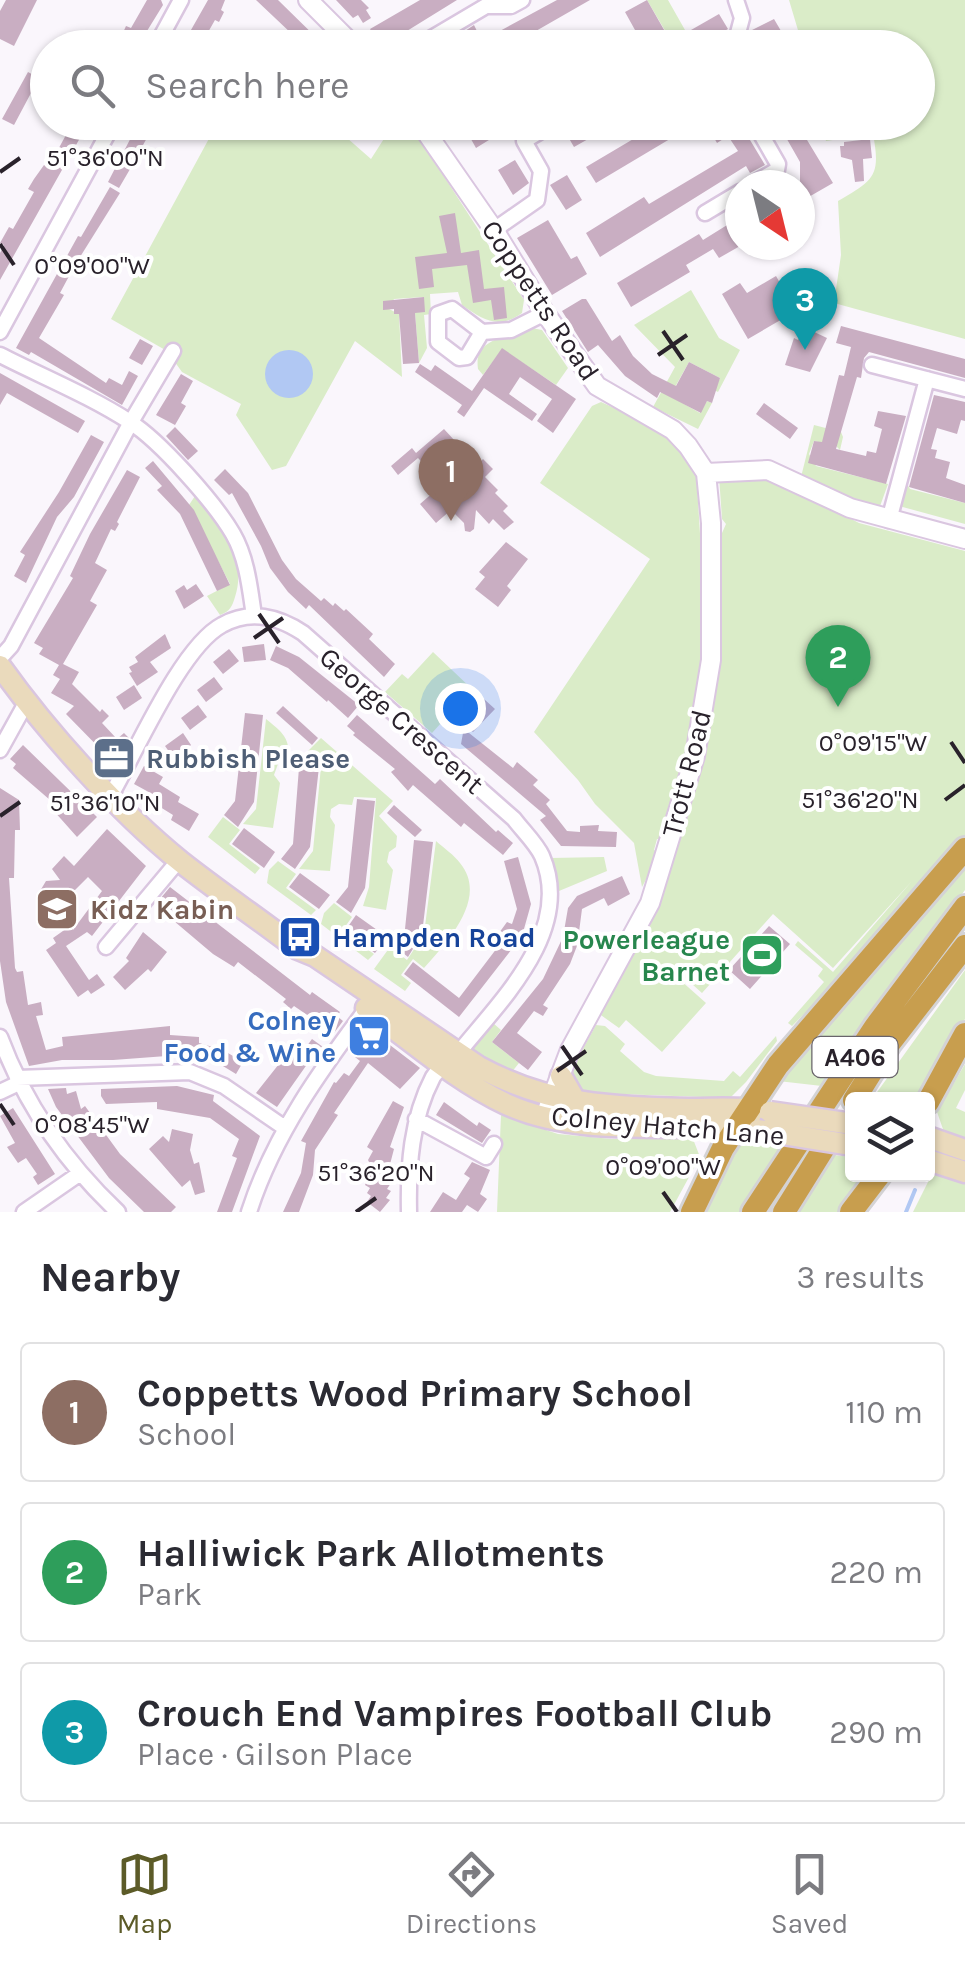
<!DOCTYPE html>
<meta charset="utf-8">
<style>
:root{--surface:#fff;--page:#f7f7f7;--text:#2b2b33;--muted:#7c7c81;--line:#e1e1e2;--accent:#5c5b28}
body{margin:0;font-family:Karla,sans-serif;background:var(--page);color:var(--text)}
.controls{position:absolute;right:30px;bottom:30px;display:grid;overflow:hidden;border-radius:10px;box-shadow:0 2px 8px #0004}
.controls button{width:90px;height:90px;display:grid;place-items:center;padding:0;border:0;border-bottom:2px solid var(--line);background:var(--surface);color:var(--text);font:50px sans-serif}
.compass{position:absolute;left:725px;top:170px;width:90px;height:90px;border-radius:50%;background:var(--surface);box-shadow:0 2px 8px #0004;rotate:145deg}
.you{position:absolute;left:460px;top:708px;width:35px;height:35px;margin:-25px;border:8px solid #fff;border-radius:50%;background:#1a73e8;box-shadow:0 0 0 15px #1a73e833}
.badge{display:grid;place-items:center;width:65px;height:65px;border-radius:50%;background:var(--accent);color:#fff;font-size:32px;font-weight:700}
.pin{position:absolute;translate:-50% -82px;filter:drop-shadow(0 2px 5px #0008)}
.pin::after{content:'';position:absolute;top:52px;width:35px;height:30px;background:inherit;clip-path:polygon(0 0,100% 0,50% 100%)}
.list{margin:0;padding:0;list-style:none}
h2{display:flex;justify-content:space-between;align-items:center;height:130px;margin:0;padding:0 40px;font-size:42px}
h2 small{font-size:32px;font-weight:400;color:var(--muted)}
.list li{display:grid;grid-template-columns:65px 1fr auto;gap:30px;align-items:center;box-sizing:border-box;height:140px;margin:0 20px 20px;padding:0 20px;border:2px solid var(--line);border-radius:10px}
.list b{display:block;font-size:38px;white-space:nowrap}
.list p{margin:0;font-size:32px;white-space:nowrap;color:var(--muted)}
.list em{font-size:32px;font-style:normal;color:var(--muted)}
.icon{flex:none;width:55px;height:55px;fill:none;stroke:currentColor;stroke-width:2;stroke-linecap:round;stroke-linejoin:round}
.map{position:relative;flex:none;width:965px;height:1212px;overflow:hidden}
.search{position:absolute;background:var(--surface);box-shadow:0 2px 8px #0004;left:30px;right:30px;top:30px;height:110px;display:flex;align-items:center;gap:25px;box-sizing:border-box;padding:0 35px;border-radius:55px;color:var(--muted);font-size:38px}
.sheet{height:610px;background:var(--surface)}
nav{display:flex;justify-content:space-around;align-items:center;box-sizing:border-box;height:140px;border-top:2px solid var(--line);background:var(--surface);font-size:28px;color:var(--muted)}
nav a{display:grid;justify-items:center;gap:5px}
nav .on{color:var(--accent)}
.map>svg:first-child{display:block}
.green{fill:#daecc8}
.water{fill:#b1c8f3}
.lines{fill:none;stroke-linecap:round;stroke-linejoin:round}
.stream{stroke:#b1c8f3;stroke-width:4}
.building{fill:#c9aec2;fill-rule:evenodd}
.minor-casing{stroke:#dac6e0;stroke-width:19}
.tertiary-casing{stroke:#dac6e0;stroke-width:22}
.secondary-casing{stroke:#dac6e0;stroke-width:25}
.trunk-casing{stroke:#d4d3d5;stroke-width:28}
.minor{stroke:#fff;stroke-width:14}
.tertiary{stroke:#fff;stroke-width:18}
.secondary{stroke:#eadabc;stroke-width:20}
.trunk{stroke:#c89e4e;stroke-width:22}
.secondary-bridge-casing{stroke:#dac6e0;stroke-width:25;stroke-linecap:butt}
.secondary-bridge{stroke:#eadabc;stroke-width:20}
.ticks{fill:none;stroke:#29222b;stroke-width:4}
.labels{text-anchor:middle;stroke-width:8;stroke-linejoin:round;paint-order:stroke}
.shield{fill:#fff;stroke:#69646b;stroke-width:2.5}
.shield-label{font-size:25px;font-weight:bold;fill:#29222b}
.street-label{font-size:28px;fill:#29222b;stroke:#fff}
.service-label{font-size:28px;font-weight:bold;fill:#4e5e75;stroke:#fff;text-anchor:start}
.education-label{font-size:28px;font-weight:bold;fill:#785e54;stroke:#fff;text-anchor:start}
.transit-label{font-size:28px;font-weight:bold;fill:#164399;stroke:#fff;text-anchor:start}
.leisure-label{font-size:28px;font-weight:bold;fill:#27864d;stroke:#fff;text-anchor:end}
.shop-label{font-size:28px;font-weight:bold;fill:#366cbe;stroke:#fff;text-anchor:end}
.ticks-label{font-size:25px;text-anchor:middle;fill:#29222b;stroke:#fff;stroke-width:8;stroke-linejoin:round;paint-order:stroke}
</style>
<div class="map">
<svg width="965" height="1212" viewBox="0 0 965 1212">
<rect width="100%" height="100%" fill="#faf6fc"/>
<!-- green -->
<path class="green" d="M647 0H668L685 30 671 38 675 46 669 47 663 38 667 34Z
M789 0H965V339L834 303 841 255 838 201C874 180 881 176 873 134L826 141 821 123 918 122V48L803 47Z
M218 122 330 123 371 159 394 123H406L447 174 445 178 524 300 522 313C499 330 483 320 462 305L458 292 430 294 431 314 424 315 427 348 419 363 415 313 424 297 394 299 389 309 399 314 402 377 355 341 286 466 272 470 236 415 241 404 182 372 167 351 111 319Z
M691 290 719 338 740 350 718 392 714 390 720 378 689 362 670 396 700 413 707 401 712 403 698 429 653 407 675 367 634 325Z
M532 328 542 330 568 368 556 385 502 349 483 375 478 369C473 336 511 338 532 328Z
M601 402 654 426 689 455 696 469 706 631 689 757 665 840 657 839 654 850 660 853 642 887 634 843 595 804 578 780 534 732 650 559 540 483 592 406Z
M814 425 841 432 843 437 840 450 836 446 814 441 809 454 816 466 888 484 879 509 801 477Z
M764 474 859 523 965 551V835L838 980 792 1026 788 1023 824 982 818 976 823 969 795 945 798 941 833 972 912 881 833 968 773 914 702 993 673 967 670 971 706 1003 662 1052 626 1020 619 1028 598 1013 621 974 718 665 722 533 726 524 722 519 719 476Z
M906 482 910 489 965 503V524L899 506Z
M195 496C220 525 248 557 235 597 232 607 230 611 220 615L207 596 230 584 189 505Z
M433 652 472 689 432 733 385 692 402 674 408 679Z
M266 719C282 732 291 738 288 760L278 764 274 775 280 783 273 828 243 824 256 809Z
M321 738 393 801 379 816 397 836 396 847 389 852 387 862 393 870 386 910 363 906 369 887 376 798 354 797 352 805 339 804 331 809 330 817 335 825 330 871 299 869 313 851 322 756 305 754Z
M223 817 240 830 229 844 260 868 255 874 208 837Z
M436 841C444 848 454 855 460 863 489 898 447 942 424 968L413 959 401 975 411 983 405 991 374 969 390 947 407 960 424 934Z
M604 857 607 871 559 891 551 858Z
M965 858V890L822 1086 778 1081Z
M278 861 296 874 286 888 316 910 311 915 267 883 269 870Z
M334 903 352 917 342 931 374 954 368 960 321 924 324 913Z
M965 970V1019L918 1099 875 1095Z
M493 1023 501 1030 492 1042 519 1063 511 1073 474 1053V1048Z
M596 1025 605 1026 625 1044 620 1051 644 1072 656 1076 724 1081 733 1071 740 1077 776 1036 777 1041 746 1082 730 1098 591 1093 576 1088 570 1072Z
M965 1064V1090L956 1108 965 1112V1138L944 1132 937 1112Z
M501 1115 558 1134 612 1139H693L700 1157 670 1212H497Z
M752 1143 784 1147 742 1212H707L739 1146Z
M834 1155 852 1157V1174L871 1175 843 1212H796Z
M932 1174 965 1183V1212H913Z"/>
<!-- water -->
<path class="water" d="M265 374a24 24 0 1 1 48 0a24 24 0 1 1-48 0Z"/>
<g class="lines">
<!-- stream -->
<path class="stream" d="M906 1212 915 1190"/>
</g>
<!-- building -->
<path class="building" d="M6 0H37L14 46 0 39V11Z
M147 0H161L163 5 139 44 116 48 126 26 131 28Z
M208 0H225L221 10 224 12 219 22 215 20 199 48H186L191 39 187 37Z
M256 0H278L327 48H294L287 41 293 35Z
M336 0H361L369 8 366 10 371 18 363 23 358 15 353 18Z
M420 0H457L381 47 370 29Z
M557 0H590L508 47 498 32Z
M647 0 667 35 663 38 669 48H645L625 12Z
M719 14 728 29 700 45 691 30Z
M774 19 791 48H763L752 30Z
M474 25 477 31 487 48H463L456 37Z
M28 72 39 78 14 125 2 119Z
M73 122H89L0 280V253L4 245 0 243 9 227 13 229 34 192 28 189 34 179 44 165 48 168Z
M139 122H170L164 133 157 129 152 138 148 136 137 156 141 158 136 165 133 164 119 188 108 182Z
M483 122H518L476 148 467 132Z
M576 122H580L590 138 574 147 564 130Z
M662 122H681L685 130 596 183 586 167Z
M705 122H733L739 132 744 130 765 165 750 173 746 166 600 257 586 233 644 197 649 204 738 151 728 136 717 143Z
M798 125 833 183 800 202V162L784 134Z
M870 139 872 158 863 159 864 181 855 182 852 160 841 157 840 146H844V142Z
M515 160 529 183 513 195 498 170Z
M567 175 582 200 566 210 550 185Z
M110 187 120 193 75 265 60 293 64 295 39 338 106 383 109 378 122 385 129 371 138 376 122 405 31 352 29 355 16 348 78 236 81 237Z
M455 213 461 253 479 250 484 289 504 287 507 318 494 320 491 300 473 303 467 265 432 269 434 287 419 289 415 257 447 253 439 216Z
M740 217V246L719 258 713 249 686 265 690 272 631 307 617 283 699 234 703 240Z
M548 220 571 259 577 256 587 274 552 295 517 238Z
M776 276 796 311 748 339 722 294 740 283 747 293Z
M424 297 425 312 415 313 419 363 403 364 399 314H394V309L383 310V301Z
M582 299H586L612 341 620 335 633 356 652 374 676 386 689 362 720 378 712 403 707 401 701 413 660 392 657 398 625 376 598 345 588 352 562 311Z
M841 326 965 359V378L869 352 864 358 861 378 857 377 836 449 866 456 867 451 876 453 882 429 874 426 878 411 906 416 886 484 808 463 814 441 822 442 839 375 844 376 851 347 836 343Z
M810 330 827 338 810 372 785 365 794 338 798 340 801 334 807 337Z
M140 339 153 346 142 365 129 358Z
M502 348 576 399 553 433 537 421 552 399 520 377 509 394 537 414 532 421 484 388 464 417 457 412 462 405 415 372 420 364 431 371 435 365 472 391Z
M0 373 85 421 78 433 7 393 0 405Z
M181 374 193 381 181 403 186 406 175 425 156 415Z
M934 395 965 402V421L961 420 957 434 937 428 931 449 937 450 935 458 950 462 946 478 965 485V503L909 487Z
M764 403 798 428 790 439 756 414Z
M175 427 198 451 188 460 166 436Z
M444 429 477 465 483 459 493 469 485 477 498 490 495 493 508 506 503 511 514 522 504 530 493 519 489 524 476 510 474 529 470 532 465 531 464 523 451 510 436 523 420 504 443 484 418 458 398 475 391 466 412 448 416 453Z
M91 435 104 442 74 497 57 517 26 583 14 576 25 555 20 552 59 492Z
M153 461 194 510 230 585 217 591 180 514 157 490 162 486 145 468Z
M225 469 248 493 282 560 296 579 321 601 324 598 333 606 335 603 344 611 346 609 373 634 369 639 395 664 384 677 309 605 306 609 288 592 270 568 261 546 232 493 229 495 214 480Z
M127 470 140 477 117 522 119 524 115 531 111 529 95 563 107 570 90 601 97 605 63 664 79 672 72 684 100 712 102 709 109 716 102 723 117 739 124 733 129 738 115 764 66 714 74 706 51 693 60 679 53 675 59 665 39 654 43 648 34 643 73 578 70 576 90 534Z
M506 542 528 559 507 586 511 590 498 607 475 589 485 577 479 572Z
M196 584 204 596 184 609 175 591 184 585 187 590Z
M165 634 171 648 150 662 158 672 137 686 129 673 132 672 129 667 138 662 135 657Z
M264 644 266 660 244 662 242 647Z
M276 646 299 657 359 705 348 718 328 700 327 702 288 668 270 660Z
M229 649 239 661 223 674 213 662Z
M214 677 223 689 206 702 197 690Z
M134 685 142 698 124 710 116 697Z
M484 699 495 709 473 732 462 722Z
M198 705 207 717 190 730 181 718Z
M283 706 318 738 312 745 276 713Z
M245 713 263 715 254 802 238 827 224 815 235 801Z
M357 715 435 784 440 779 496 832 498 830 513 843 503 855 464 823 461 827 413 785 408 791 391 772 395 769 353 735 355 733 347 726Z
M183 733 191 745 175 760 165 746Z
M463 733H469L513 768 517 762 538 780 533 785 550 800 546 804 567 831 580 832V826L599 825 598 831 617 832 616 847 561 846 540 820 546 816 461 744Z
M23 745 97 817 77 837 53 810 54 804 50 800 13 768 16 764 10 759Z
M300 755 320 758 310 847 295 869 281 859 293 844Z
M144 766 163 777 159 784 180 797 178 802 199 814 189 831 171 820 173 815 152 802 156 796 134 784Z
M0 788 19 800 20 830H15L14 878H9L15 968 17 972 23 971 28 1005 41 1002 43 1015 36 1016 46 1050 63 1046 62 1037 170 1026V1035L199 1037V1043L223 1050 243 1062 236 1074 218 1063 180 1055 113 1060H62L29 1066 6 1002 0 961Z
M357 799 375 801 365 888 351 913 336 902 348 887Z
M394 805 422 830 415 837 387 813Z
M244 828 275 852 264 868 232 844Z
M107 829 146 866 92 936 87 932 66 946 89 980 97 974 105 985 91 994 88 990 78 997 46 950 56 943 53 938 70 926 41 927 40 891 46 881 60 880 52 869 64 856 74 866ZM88 877 102 891 73 930V892Z
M414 840 433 842 422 934 408 957 393 945 405 929Z
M518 857 531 904 522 936 459 1017 404 974 413 962 459 998 497 948 491 944 507 922 512 924 517 909 504 861Z
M300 873 330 895 319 909 289 887Z
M622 876 630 894 608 906 604 898 582 909 579 932 582 933 570 964 543 1005 548 1008 543 1016 534 1011 517 1033 542 1052 528 1070 492 1042 543 979 563 937 568 908 577 896Z
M170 887 310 995 312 992 340 1012 337 1016 343 1021 334 1033 294 1006 291 1009 283 1002 286 999 238 962 234 967 213 954 155 905Z
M356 915 387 937 375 953 345 931Z
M769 926 790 944 750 989 729 970Z
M143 932 167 952 151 972 148 969 125 990 113 977 129 961 126 958Z
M369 1029 420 1068 400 1089 368 1063 334 1113 338 1115 315 1150 313 1175 299 1212H283L301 1173 306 1143 301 1141 334 1082 336 1083 344 1073 349 1076 360 1061 350 1053Z
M312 1039 323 1047 317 1055 315 1053 277 1107 256 1093 294 1045 304 1050Z
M177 1086 214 1095 213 1101 260 1136 232 1212H217L237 1158 232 1156 239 1139 210 1118 157 1109V1102L106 1104 101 1096V1089Z
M66 1088 67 1094 76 1091 81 1109 85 1106 120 1154 176 1207 171 1212H144L109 1178 56 1107 48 1089Z
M393 1101 404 1107 390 1147 394 1149 388 1172 391 1174 387 1181 391 1183 387 1189 391 1191 386 1198 390 1200 380 1212 367 1202 371 1196 367 1193 370 1188 365 1185 372 1168 368 1160 373 1151 367 1147Z
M444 1102 477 1126 479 1122 491 1130 482 1143 436 1115Z
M13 1108 55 1174 38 1185 33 1177 37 1174 26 1158 18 1163 7 1147 15 1143 0 1116Z
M172 1129 193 1134 190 1150 194 1164 199 1162 205 1192 195 1195 190 1180 182 1187 149 1149 163 1136 169 1142Z
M472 1162 490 1170 480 1194 487 1199 478 1212 467 1205 462 1212H430L443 1192 456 1200 470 1178 464 1174Z"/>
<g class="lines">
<!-- minor casing -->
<g class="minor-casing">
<path id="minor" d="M155 48 181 0
M415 48 486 6H511L522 0
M734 48 742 18 736 0
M751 185 777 170 778 164 754 122
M705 213 740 192
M494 230 537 200 541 171 524 141 556 122
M0 332 114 122
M482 332 467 357 459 358 438 342V314L452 309 482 332 511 330 545 313
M0 355C43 377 90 396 130 422 160 441 215 503 233 534 247 558 250 589 254 616
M872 365 965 389
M889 520 927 379
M0 658 11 646 131 422 173 351
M0 750 26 703
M111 795C136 752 181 647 222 625 250 609 279 617 303 633L514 819C523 831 536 843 542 856 574 930 502 999 460 1051 452 1061 439 1067 433 1077 411 1119 408 1166 409 1212
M106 947 179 860
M0 1037C25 1104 66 1163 118 1212
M17 1078 190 1072 224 1086 285 1128
M0 1092 19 1083
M416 1119 486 1157 494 1144
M24 1212 79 1174
M249 1212C274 1134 322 1068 371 1003"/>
</g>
<!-- tertiary casing -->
<g class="tertiary-casing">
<path id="tertiary" d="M308 0 356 48
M419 122 494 230 545 313 597 386 673 430 688 446 706 473 711 523V660L695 756 650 903 570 1050 545 1116
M706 473 768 470 850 508 965 539"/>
</g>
<!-- secondary casing -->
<g class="secondary-casing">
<path id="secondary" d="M0 666C47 732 118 811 181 862 219 892 259 919 298 949L315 956 479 1067C551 1106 613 1107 692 1109 716 1109 740 1107 763 1111
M366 1008C411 1040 455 1080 506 1104 580 1138 671 1122 750 1129
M561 1076 576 1102
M928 1137 965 1150
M928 1160 965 1172"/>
</g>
<!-- trunk casing -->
<g class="trunk-casing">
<path id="trunk" d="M854 1100 889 1044 965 946
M928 1102 965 1034
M692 1212 723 1148 778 1065 965 849
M753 1212 875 1027 965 907
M784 1212 837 1127
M851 1212 880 1174"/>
</g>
<!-- minor -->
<use href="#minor" class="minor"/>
<!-- tertiary -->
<use href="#tertiary" class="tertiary"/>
<!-- secondary -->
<use href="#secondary" class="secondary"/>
<!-- trunk -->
<use href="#trunk" class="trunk"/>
<!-- secondary-bridge casing -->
<g class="secondary-bridge-casing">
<path id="secondary-bridge" d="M770 1112 846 1123
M758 1130 852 1145"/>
</g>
<!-- secondary-bridge -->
<use href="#secondary-bridge" class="secondary-bridge"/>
</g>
<!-- ticks -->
<path class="ticks" d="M0 172 20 158M0 244 14 265M663 331 683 360M658 355 687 335M259 614 279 643M254 638 283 618M951 742 965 763M945 800 965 785M0 816 20 802M562 1046 582 1075M557 1071 586 1051M0 1104 14 1125M663 1192 677 1212M356 1212 376 1198"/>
<!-- icons -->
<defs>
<g id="office-square" transform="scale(2.25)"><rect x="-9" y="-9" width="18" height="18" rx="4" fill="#5c6f8a" stroke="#fff"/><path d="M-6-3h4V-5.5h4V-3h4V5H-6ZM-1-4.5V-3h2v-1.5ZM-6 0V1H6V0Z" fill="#fff"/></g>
<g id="school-square" transform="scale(2.25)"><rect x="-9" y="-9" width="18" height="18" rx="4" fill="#8d6e63" stroke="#fff"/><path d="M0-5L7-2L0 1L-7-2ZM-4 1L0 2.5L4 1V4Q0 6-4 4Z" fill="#fff"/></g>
<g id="bus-square" transform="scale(2.25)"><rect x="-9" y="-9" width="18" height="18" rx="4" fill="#1a4fb4" stroke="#fff"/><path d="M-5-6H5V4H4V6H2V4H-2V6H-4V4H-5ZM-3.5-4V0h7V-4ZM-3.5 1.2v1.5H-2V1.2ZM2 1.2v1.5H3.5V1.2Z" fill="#fff"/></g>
<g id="stadium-square" transform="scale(2.25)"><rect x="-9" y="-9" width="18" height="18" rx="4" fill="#2e9e5b" stroke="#fff"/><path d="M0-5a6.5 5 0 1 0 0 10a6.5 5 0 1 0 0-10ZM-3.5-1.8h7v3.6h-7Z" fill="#fff"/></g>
<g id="supermarket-square" transform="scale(2.25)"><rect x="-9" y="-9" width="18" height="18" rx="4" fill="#3f7fe0" stroke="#fff"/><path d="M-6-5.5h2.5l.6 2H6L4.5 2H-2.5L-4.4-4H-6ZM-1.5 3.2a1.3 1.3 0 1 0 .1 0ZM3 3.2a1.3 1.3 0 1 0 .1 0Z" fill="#fff"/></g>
</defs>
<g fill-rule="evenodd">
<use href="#office-square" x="114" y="758"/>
<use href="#school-square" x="57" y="909"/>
<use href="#bus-square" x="300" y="937"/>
<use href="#stadium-square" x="762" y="955"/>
<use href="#supermarket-square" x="369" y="1036"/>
</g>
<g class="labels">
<!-- shield labels -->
<rect class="shield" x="812.5" y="1037" width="85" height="40" rx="8"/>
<g class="shield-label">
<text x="855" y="1066">A406</text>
</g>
<!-- street labels -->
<g class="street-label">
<text transform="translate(541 300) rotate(56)" y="10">Coppetts Road</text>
<text transform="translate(402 720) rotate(41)" y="10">George Crescent</text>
<text transform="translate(686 773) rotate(-76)" y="10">Trott Road</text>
<text transform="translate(668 1125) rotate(5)" y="10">Colney Hatch Lane</text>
</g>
<!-- service labels -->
<g class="service-label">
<text x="146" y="768">Rubbish Please</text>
</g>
<!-- education labels -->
<g class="education-label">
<text x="90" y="919">Kidz Kabin</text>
</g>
<!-- transit labels -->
<g class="transit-label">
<text x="332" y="947">Hampden Road</text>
</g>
<!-- leisure labels -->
<g class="leisure-label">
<text x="730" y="949">Powerleague<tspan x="730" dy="32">Barnet</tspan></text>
</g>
<!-- shop labels -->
<g class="shop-label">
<text x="336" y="1030">Colney<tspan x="336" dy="32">Food &amp; Wine</tspan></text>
</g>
</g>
<g class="ticks-label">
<text x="105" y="166">51°36'00"N</text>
<text x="92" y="274">0°09'00"W</text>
<text x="873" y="751">0°09'15"W</text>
<text x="860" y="808">51°36'20"N</text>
<text x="105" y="811">51°36'10"N</text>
<text x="92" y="1133">0°08'45"W</text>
<text x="663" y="1175">0°09'00"W</text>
<text x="376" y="1181">51°36'20"N</text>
</g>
</svg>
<div class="controls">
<button><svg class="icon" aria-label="layers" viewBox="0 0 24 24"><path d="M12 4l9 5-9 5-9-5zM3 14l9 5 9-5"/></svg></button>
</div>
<svg class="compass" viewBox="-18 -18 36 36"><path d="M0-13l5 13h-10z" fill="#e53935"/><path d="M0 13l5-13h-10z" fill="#7c7c81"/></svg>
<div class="you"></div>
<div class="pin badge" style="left:451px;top:521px;background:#8d6e63">1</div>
<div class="pin badge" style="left:838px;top:707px;background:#2e9e5b">2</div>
<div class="pin badge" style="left:805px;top:350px;background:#0f9aa8">3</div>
<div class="search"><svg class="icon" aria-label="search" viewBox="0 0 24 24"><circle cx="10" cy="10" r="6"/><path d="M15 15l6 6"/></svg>Search here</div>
</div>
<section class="sheet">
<h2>Nearby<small>3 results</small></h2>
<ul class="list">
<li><span class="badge" style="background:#8d6e63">1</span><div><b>Coppetts Wood Primary School</b><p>School</p></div><em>110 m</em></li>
<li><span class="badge" style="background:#2e9e5b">2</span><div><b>Halliwick Park Allotments</b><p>Park</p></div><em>220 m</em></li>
<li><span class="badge" style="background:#0f9aa8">3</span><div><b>Crouch End Vampires Football Club</b><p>Place · Gilson Place</p></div><em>290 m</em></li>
</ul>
</section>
<nav>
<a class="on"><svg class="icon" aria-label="map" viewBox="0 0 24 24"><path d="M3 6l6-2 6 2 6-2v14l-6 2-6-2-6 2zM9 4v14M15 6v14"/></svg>Map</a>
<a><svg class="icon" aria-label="directions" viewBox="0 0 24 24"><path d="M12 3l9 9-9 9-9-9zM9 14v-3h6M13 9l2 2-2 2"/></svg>Directions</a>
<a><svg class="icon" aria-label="saved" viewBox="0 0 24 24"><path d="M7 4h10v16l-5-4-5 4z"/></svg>Saved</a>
</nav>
